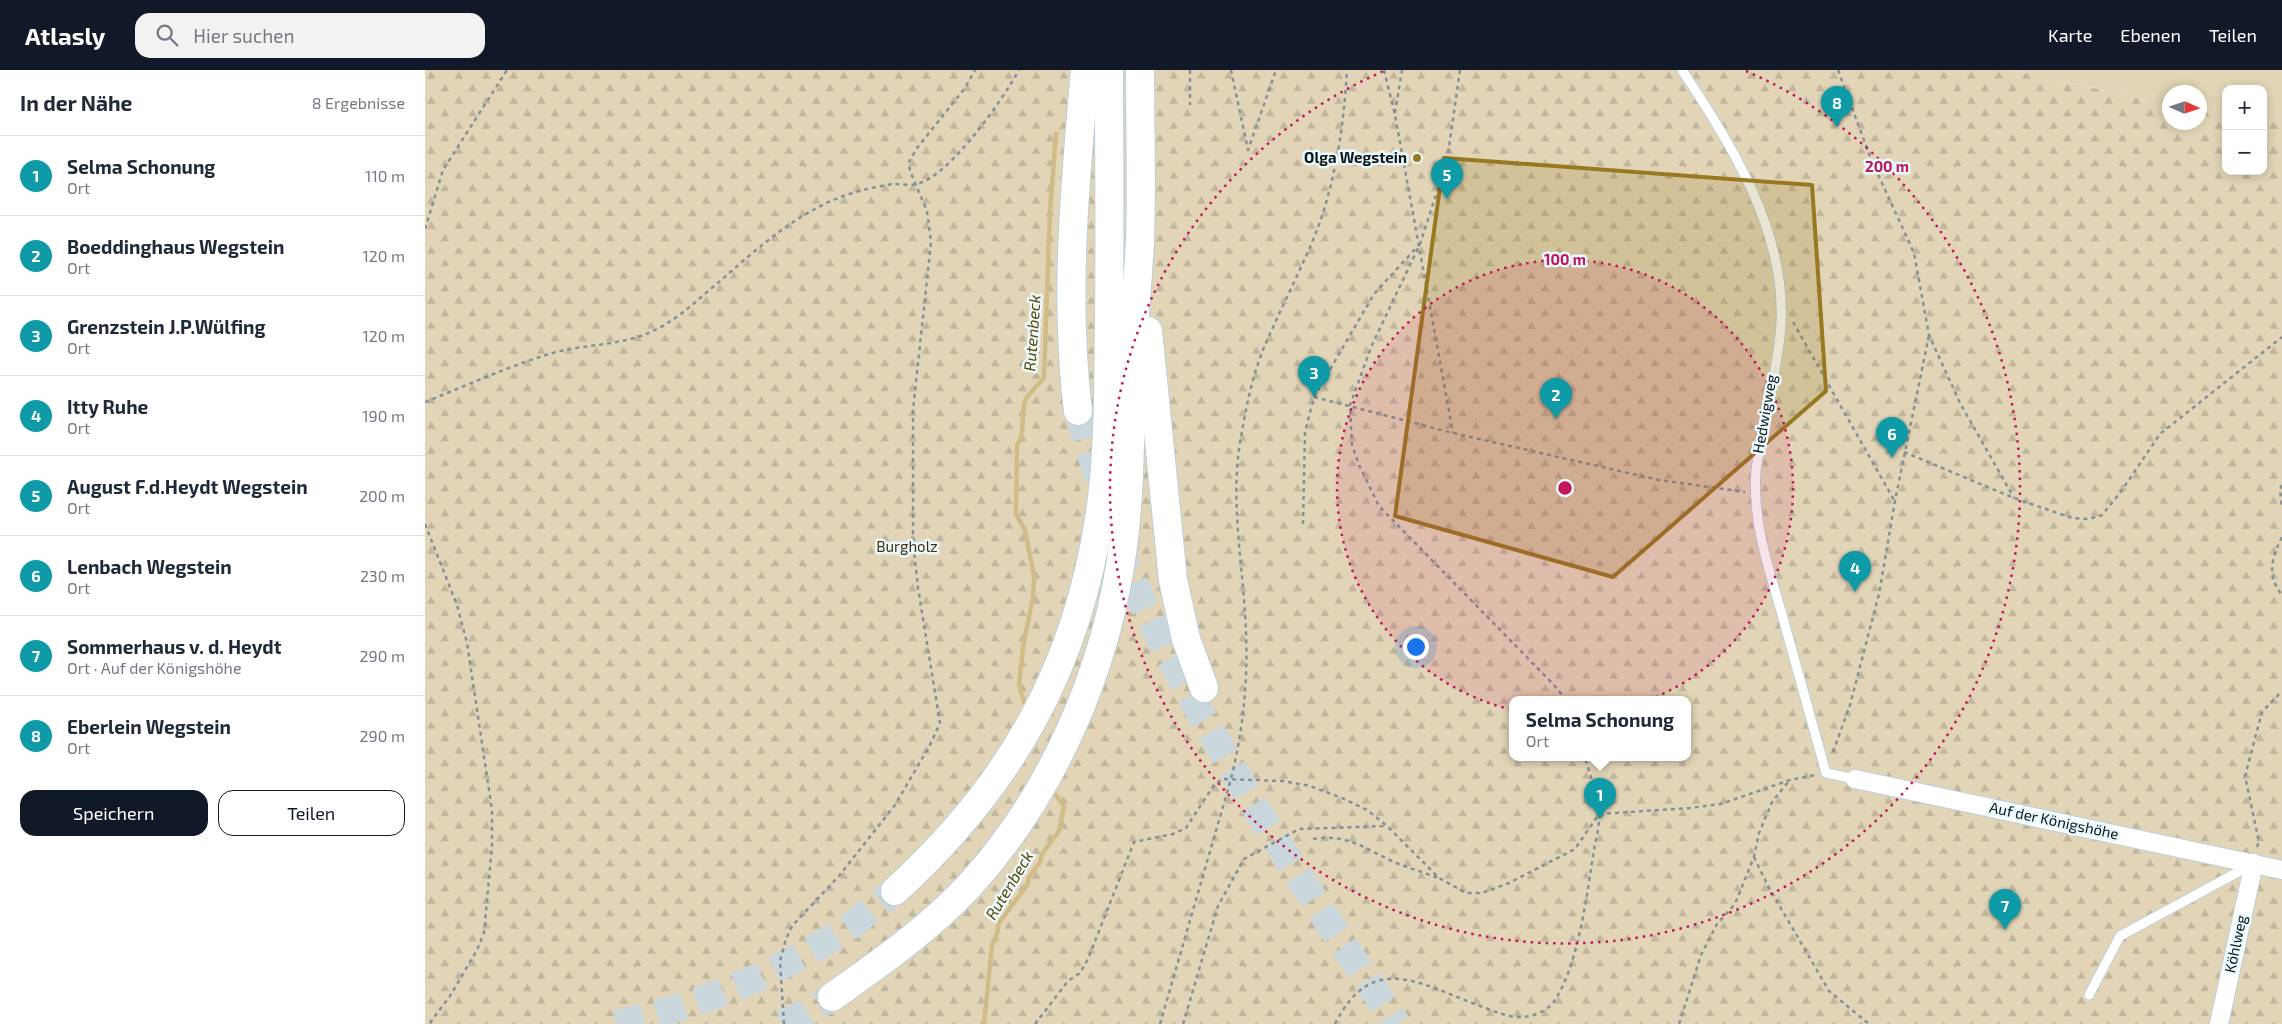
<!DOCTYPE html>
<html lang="de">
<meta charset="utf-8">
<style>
:root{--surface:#fff;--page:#f2f2f3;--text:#1f2937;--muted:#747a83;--line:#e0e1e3;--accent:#111827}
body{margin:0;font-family:"Exo 2",sans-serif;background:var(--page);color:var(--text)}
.controls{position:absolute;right:15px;top:15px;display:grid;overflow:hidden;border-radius:10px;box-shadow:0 2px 12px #0003}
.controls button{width:45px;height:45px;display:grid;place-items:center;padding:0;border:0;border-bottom:1px solid var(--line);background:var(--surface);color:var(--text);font:25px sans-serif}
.compass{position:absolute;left:1737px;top:15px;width:45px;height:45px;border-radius:50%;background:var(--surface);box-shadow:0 2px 12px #0003;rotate:93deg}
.you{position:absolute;left:990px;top:576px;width:18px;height:18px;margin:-12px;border:4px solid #fff;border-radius:50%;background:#1a73e8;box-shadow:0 0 0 8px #1a73e833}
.badge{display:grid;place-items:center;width:32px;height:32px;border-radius:50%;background:var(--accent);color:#fff;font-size:16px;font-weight:700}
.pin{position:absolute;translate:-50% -41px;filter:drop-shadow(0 1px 2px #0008)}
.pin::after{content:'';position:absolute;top:26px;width:18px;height:15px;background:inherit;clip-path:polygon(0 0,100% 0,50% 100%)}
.popup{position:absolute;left:1084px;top:626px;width:182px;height:65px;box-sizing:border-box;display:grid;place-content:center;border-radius:10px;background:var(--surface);filter:drop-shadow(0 1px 4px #0005);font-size:16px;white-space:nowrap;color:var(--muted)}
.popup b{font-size:19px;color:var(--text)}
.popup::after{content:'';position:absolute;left:50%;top:100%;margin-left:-10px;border:10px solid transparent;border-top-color:var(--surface)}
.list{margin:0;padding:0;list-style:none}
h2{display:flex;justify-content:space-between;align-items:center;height:65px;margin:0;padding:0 20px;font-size:21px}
h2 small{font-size:16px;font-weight:400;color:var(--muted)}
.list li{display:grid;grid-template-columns:32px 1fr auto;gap:15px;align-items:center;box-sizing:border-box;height:80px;padding:0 20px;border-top:1px solid var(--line)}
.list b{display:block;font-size:19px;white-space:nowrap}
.list p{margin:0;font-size:16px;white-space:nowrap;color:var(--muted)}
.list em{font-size:16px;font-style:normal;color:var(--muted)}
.actions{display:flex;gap:10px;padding:15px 20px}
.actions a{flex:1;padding:11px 0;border:1px solid var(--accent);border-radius:15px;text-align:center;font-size:18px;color:var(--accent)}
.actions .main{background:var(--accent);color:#fff}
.icon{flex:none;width:28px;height:28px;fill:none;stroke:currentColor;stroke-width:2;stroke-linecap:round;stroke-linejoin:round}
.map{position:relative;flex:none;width:1857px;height:954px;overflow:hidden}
header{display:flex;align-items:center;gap:30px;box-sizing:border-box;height:70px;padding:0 25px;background:var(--accent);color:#fff}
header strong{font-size:24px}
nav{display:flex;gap:28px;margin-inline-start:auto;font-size:18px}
.search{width:350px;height:45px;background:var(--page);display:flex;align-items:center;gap:12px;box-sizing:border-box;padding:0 18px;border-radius:15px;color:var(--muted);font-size:19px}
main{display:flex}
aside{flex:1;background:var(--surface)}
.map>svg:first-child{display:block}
.forest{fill:url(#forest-firs);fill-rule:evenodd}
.park{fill:#e2d5b7}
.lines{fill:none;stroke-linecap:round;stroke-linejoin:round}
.stream{stroke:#d1bc88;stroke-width:4.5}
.trunk-tunnel{stroke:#c9d7dc;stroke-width:28;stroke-dasharray:28 14;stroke-linecap:butt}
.service-casing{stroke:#b9d2d9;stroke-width:11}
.minor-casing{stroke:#b9d2d9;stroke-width:20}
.trunk-casing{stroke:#b9d2d9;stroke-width:30}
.path{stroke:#859195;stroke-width:2.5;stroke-dasharray:4 4;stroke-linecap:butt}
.service{stroke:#fff;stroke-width:9}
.minor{stroke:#fff;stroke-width:18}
.trunk{stroke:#fff;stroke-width:28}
.marked{fill:#987922;fill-opacity:0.2;stroke:#987922;stroke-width:4;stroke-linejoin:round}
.ring{fill:none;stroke:#c2185b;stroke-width:2.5;stroke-dasharray:2.5 5}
.poi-dot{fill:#987922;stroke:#eaf9fe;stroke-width:2}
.labels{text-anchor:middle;stroke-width:5;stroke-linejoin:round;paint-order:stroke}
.poi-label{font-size:15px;font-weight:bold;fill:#0d1619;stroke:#eaf9fe;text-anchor:end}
.street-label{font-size:15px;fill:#0d1619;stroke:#eaf9fe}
.park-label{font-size:15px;fill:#403106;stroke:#eaf9fe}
.water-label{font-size:16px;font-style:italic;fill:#5b4602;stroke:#eaf9fe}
.centre{fill:#c2185b;stroke:#eaf9fe;stroke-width:2.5}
.ring-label{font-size:15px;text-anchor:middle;font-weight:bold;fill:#c2185b;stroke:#eaf9fe;stroke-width:5;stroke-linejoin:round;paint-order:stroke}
</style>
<header>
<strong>Atlasly</strong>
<div class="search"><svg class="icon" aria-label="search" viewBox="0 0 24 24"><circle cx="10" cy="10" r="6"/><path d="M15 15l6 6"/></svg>Hier suchen</div>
<nav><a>Karte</a><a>Ebenen</a><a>Teilen</a></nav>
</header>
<main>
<aside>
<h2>In der Nähe<small>8 Ergebnisse</small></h2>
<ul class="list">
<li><span class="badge" style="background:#0f9aa8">1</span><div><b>Selma Schonung</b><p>Ort</p></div><em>110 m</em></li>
<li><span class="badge" style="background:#0f9aa8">2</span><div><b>Boeddinghaus Wegstein</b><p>Ort</p></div><em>120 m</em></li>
<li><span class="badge" style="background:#0f9aa8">3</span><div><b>Grenzstein J.P.Wülfing</b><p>Ort</p></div><em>120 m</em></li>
<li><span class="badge" style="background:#0f9aa8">4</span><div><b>Itty Ruhe</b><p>Ort</p></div><em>190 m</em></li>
<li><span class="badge" style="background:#0f9aa8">5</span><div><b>August F.d.Heydt Wegstein</b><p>Ort</p></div><em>200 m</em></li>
<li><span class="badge" style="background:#0f9aa8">6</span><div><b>Lenbach Wegstein</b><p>Ort</p></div><em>230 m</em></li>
<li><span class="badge" style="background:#0f9aa8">7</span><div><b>Sommerhaus v. d. Heydt</b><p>Ort · Auf der Königshöhe</p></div><em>290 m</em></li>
<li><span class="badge" style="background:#0f9aa8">8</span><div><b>Eberlein Wegstein</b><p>Ort</p></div><em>290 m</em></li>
</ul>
<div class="actions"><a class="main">Speichern</a><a>Teilen</a></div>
</aside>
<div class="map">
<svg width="1857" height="954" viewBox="0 0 1857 954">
<defs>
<pattern id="forest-firs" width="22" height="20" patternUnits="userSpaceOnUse" patternTransform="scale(1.25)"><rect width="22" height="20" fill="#e2d5b7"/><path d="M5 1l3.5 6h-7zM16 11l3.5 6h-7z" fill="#c1b69d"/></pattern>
</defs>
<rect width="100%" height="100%" fill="#eaf9fe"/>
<!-- forest -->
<path class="forest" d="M0 0H1588L1744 35V52H1774L1775 41 1801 44V101H1838V49L1857 52V954H0ZM1088 630H1262V688H1088Z"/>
<!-- park -->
<path class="park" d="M1588 0H1857V52L1838 49V19H1801V44L1775 41 1774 22H1744V35Z"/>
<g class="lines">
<!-- stream -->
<path class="stream" d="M599 632 594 615 598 577 608 527 609 506 600 460 591 444 592 375C602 361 594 343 601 329 605 322 614 315 619 307L625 140 631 64
M559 954 567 875 571 869 574 853 602 815 604 807 615 792 617 784 634 761 639 737 631 725"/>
<!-- trunk-tunnel -->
<path class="trunk-tunnel" d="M653 341 678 423
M693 474C715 534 745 588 776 644 836 751 903 853 972 954
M191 954C274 936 354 904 425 856 440 845 455 832 470 821
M357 954 375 946 407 927"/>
<!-- service casing -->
<g class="service-casing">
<path id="service" d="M1257 0C1306 74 1361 161 1356 254 1353 301 1338 352 1331 400 1327 452 1344 499 1358 548 1372 600 1387 651 1401 703L1430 709
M1664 925 1695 866 1826 795"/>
</g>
<!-- minor casing -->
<g class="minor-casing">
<path id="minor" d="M1430 709 1857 800
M1794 954 1829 793"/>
</g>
<!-- trunk casing -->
<g class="trunk-casing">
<path id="trunk" d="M723 261 748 510 761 569 779 618
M653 341C639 227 650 114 660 0
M470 821C585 716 652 599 675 443 684 383 683 314 684 253 685 169 684 84 684 0
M407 927C455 893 504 859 544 816 628 724 682 599 698 476 706 414 705 352 707 290 709 250 713 211 715 171 717 114 715 57 715 0"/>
</g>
<!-- path -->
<path class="path" d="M765 0V35
M806 0 823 80 851 0
M959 0 970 45 1028 363
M1035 0 1022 91 995 174 947 275 925 335 927 375 934 395 954 436 1129 615 1141 630
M1413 0 1446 89 1489 183 1504 265 1535 333 1589 428
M970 43 977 0
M0 159 18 100 82 0
M1368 252 1469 430
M889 327 1028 363 1234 410 1320 422
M0 332C43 315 86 295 131 282 163 274 201 275 230 260 255 248 273 229 294 212 324 186 354 158 390 139 412 126 444 117 469 114 476 114 485 116 492 114 525 106 578 29 594 0
M1479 382 1589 428 1647 448 1664 449 1677 445 1695 423 1735 364 1857 267
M1857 415 1855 419 1857 438
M0 454 32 535 42 573 67 740V776L59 863 52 880 25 926 4 954
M878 454 880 362 889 327 949 224 992 177
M1857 467C1847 487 1841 505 1857 525
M1408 682 1425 635 1454 524 1470 431 1504 265
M1174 744 1265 738 1296 734 1365 710 1390 705
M888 769C922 763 940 779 969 792 983 798 998 802 1013 808
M1832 777 1834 772 1820 706 1837 642 1857 621
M1329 787 1343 816 1404 921 1444 954
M359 954 355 891 361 869 367 856 414 806 470 735 505 675 515 653 493 518 488 470V340L506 172 502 141 485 101 484 92 492 78 540 18 550 0
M610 954 643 911 655 903 663 889 709 772 748 764 761 758 789 715 797 709 858 711 885 716 917 728 942 740 962 756 1014 808 1041 823H1057L1084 813 1150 779 1174 744
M735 954 806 709C818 660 823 613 821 563 819 498 804 432 816 367 821 338 827 307 838 280 856 237 879 195 895 152 912 102 919 52 922 0
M758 954 793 836 819 789 874 759 961 756
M910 954C948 878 998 916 1058 937 1070 942 1085 948 1098 947 1110 946 1124 940 1130 930 1154 893 1162 823 1169 780 1171 768 1175 755 1174 743 1173 725 1165 705 1160 688
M1254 954 1276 885 1292 854 1310 834 1329 787 1334 763 1347 732 1364 711"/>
<!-- service -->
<use href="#service" class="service"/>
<!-- minor -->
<use href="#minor" class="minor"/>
<!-- trunk -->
<use href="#trunk" class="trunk"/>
</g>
<!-- marked area -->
<path class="marked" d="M1019 88 1387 115 1401 321 1188 507 970 446Z"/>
<!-- distance rings -->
<circle cx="1140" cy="418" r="228" fill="#c2185b" fill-opacity=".12"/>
<g class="ring">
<circle cx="1140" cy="418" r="228"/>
<path d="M1321 1A455 455 0 1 1 959 1"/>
</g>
<!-- markers -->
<circle class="poi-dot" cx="992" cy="88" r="5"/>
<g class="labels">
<!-- poi labels -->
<g class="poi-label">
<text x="982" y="93">Olga Wegstein</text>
</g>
<!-- street labels -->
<g class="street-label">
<text transform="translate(1340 344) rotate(-80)" y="5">Hedwigweg</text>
<text transform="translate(1629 751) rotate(12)" y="5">Auf der Königshöhe</text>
<text transform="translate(1811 874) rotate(-78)" y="5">Köhlweg</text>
</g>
<!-- park labels -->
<g class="park-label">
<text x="482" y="482">Burgholz</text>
</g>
<!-- water labels -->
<g class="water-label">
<text transform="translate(607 263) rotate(-86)" y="6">Rutenbeck</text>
<text transform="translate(584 815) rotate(-59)" y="6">Rutenbeck</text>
</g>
</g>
<circle cx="1140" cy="418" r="8" class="centre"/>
<g class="ring-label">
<text x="1462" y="102">200 m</text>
<text x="1140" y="195">100 m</text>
</g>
</svg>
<div class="controls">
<button>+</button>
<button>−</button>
</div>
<svg class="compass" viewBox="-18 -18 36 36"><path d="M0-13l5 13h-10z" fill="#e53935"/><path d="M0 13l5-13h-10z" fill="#747a83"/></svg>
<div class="you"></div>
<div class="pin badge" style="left:1175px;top:749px;background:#0f9aa8">1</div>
<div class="popup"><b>Selma Schonung</b>Ort</div>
<div class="pin badge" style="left:1131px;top:349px;background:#0f9aa8">2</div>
<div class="pin badge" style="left:889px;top:327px;background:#0f9aa8">3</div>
<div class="pin badge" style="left:1430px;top:522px;background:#0f9aa8">4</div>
<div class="pin badge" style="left:1022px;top:129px;background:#0f9aa8">5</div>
<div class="pin badge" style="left:1467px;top:388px;background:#0f9aa8">6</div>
<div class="pin badge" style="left:1580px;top:860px;background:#0f9aa8">7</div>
<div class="pin badge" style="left:1412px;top:57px;background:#0f9aa8">8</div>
</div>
</main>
